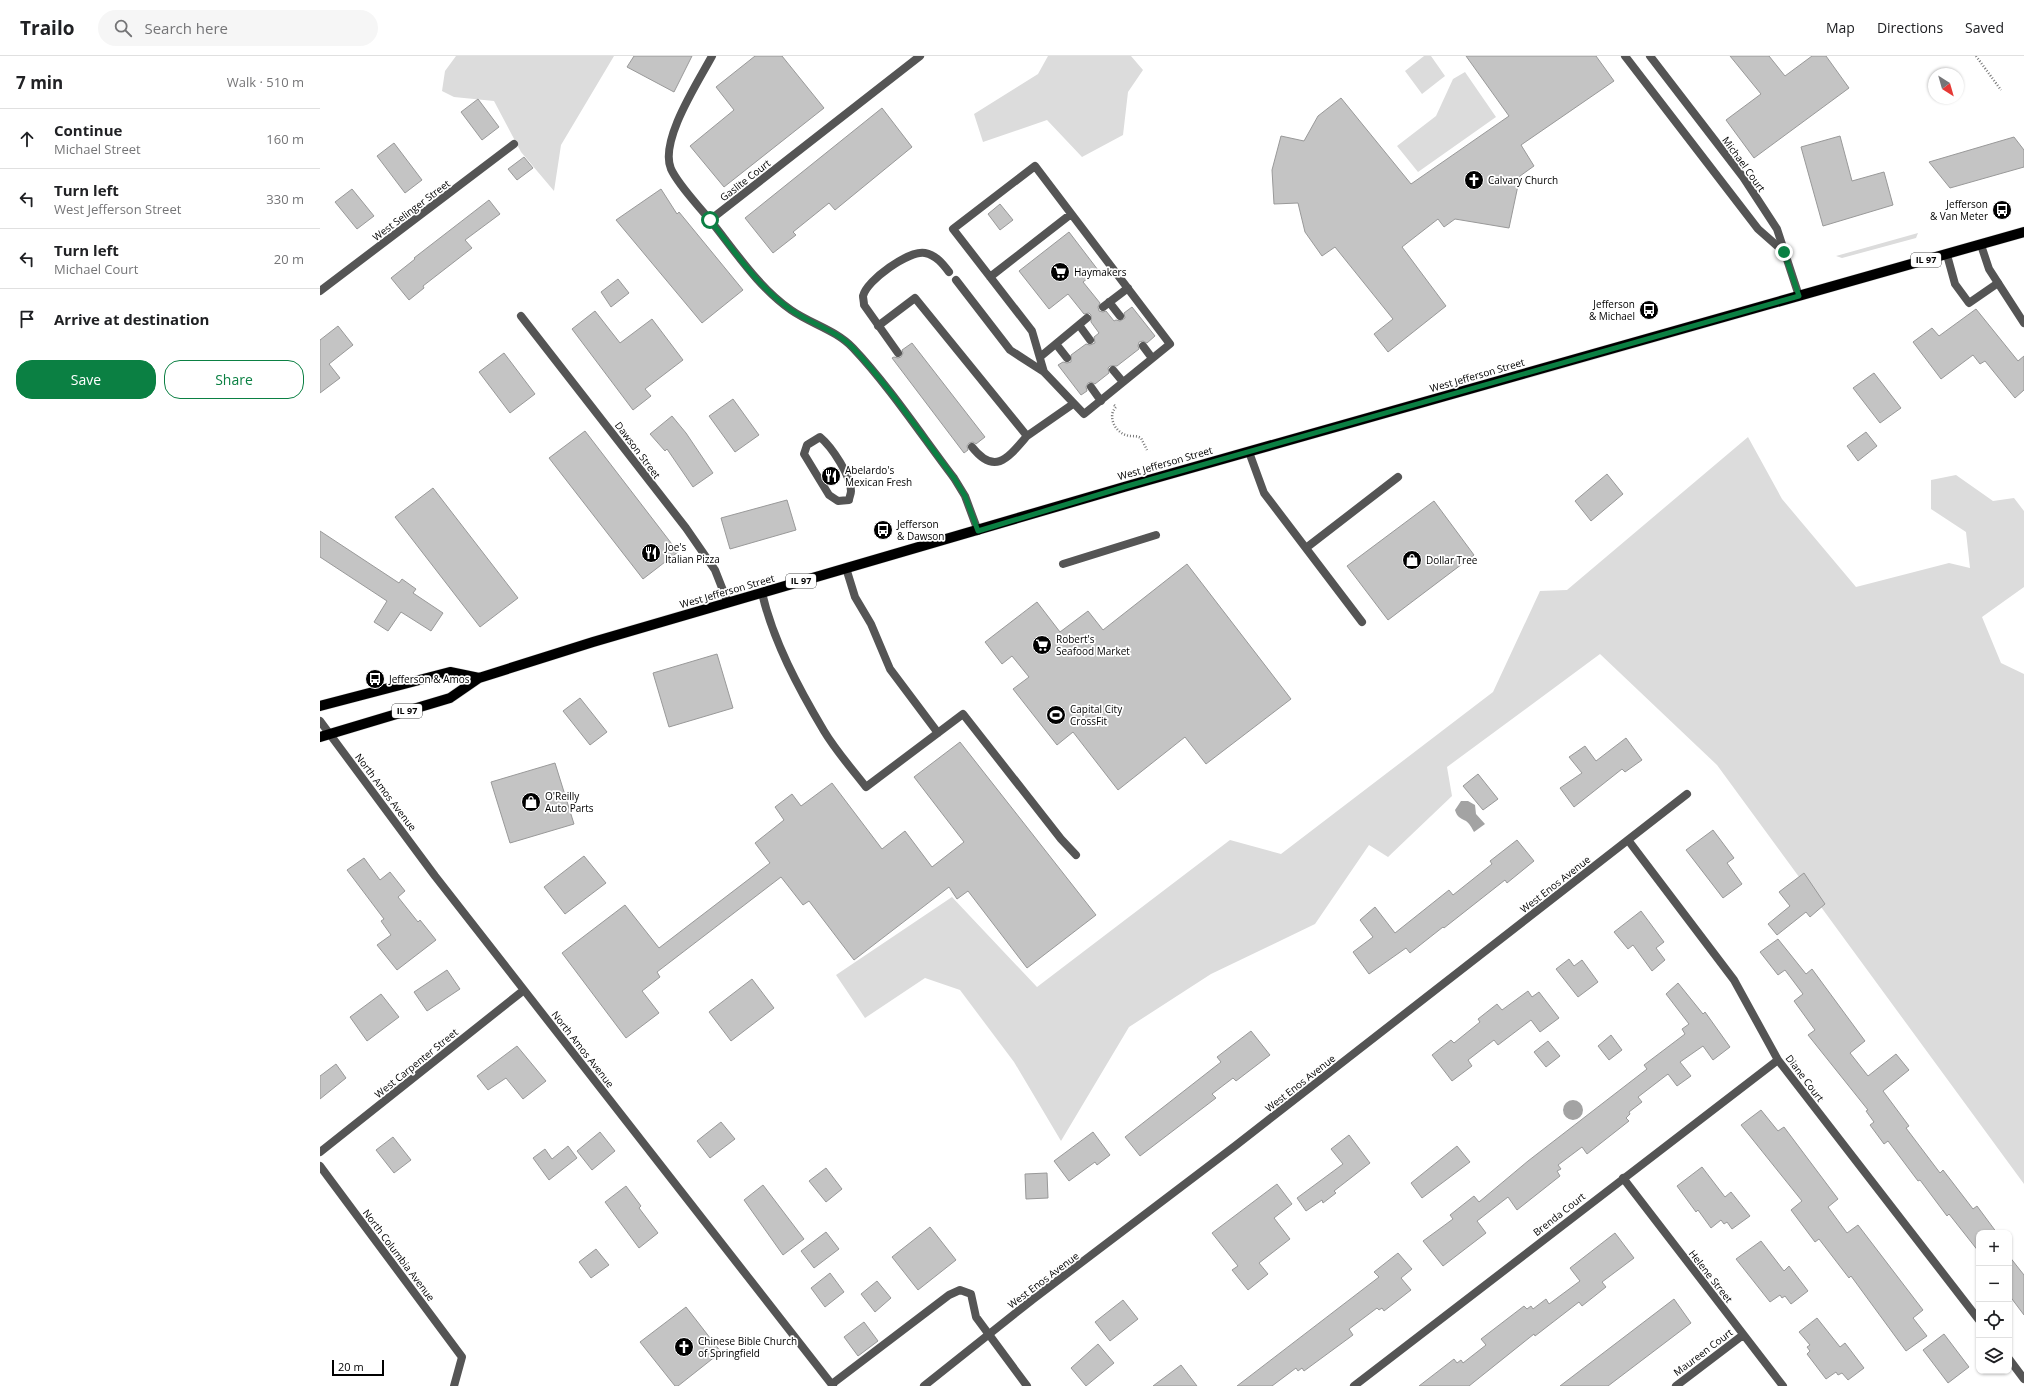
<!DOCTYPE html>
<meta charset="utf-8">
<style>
:root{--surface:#fff;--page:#f6f6f6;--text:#202124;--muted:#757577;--line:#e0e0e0;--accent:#0b8043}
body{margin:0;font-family:"Open Sans",sans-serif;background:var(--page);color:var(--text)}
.controls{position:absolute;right:12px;bottom:12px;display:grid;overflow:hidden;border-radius:8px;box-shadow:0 1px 3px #0004}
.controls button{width:36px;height:36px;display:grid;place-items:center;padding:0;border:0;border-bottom:1px solid var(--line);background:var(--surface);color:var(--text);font:20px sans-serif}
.compass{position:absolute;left:1608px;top:12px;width:36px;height:36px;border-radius:50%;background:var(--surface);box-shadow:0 1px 3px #0004;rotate:143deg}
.scale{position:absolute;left:12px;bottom:10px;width:52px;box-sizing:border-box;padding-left:4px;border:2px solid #000;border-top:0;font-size:11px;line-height:14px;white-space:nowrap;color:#000;-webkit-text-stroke:3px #fff;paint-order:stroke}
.stop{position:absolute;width:12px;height:12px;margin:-9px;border:3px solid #0b8043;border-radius:50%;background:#fff}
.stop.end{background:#0b8043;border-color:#fff;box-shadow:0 1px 4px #0008}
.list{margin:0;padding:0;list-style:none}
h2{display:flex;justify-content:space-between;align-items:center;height:52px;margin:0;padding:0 16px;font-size:17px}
h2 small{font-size:13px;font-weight:400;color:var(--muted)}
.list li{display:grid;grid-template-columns:26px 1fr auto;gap:12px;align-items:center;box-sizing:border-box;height:60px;padding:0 16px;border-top:1px solid var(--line)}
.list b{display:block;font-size:15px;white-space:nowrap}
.list p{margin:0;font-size:13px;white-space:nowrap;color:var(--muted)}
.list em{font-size:13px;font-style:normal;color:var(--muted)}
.actions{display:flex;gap:8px;padding:12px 16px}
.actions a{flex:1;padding:9px 0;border:1px solid var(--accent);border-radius:16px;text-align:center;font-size:14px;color:var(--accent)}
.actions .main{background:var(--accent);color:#fff}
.icon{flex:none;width:22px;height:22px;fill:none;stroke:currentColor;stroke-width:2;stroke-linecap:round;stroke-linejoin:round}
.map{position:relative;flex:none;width:1704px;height:1330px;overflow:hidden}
header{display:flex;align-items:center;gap:24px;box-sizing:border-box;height:56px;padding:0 20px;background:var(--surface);border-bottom:1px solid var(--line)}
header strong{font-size:19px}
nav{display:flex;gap:22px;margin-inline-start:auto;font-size:14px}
.search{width:280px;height:36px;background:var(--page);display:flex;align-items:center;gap:10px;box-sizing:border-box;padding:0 14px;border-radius:22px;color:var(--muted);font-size:15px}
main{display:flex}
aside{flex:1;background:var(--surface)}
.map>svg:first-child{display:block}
.green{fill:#dcdcdc}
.water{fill:#a3a3a3}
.building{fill:#c4c4c4;stroke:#999}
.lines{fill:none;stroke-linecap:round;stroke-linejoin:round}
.primary-casing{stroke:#dbdbdb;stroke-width:11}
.path{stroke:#777;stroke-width:2.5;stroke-dasharray:1 2;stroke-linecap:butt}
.lane{stroke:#555;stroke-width:8}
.street{stroke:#555;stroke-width:8}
.primary{stroke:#000;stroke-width:10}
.route{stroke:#0b8043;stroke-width:5}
.labels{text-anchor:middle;stroke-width:3.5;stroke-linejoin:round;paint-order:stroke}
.shield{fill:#fff;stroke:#4c4c4c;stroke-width:1}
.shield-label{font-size:9px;font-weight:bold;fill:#000}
.street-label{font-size:10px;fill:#000;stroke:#fff}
.poi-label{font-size:10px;fill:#000;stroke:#fff;text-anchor:start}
</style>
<header>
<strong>Trailo</strong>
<div class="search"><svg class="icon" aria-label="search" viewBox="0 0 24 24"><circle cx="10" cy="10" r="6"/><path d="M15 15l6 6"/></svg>Search here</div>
<nav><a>Map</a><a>Directions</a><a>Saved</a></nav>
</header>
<main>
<aside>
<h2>7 min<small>Walk · 510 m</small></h2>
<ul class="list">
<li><svg class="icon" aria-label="ahead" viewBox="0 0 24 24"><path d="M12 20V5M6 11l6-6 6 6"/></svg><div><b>Continue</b><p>Michael Street</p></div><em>160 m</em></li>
<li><svg class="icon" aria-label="left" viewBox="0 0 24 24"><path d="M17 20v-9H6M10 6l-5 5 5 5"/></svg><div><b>Turn left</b><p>West Jefferson Street</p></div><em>330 m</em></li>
<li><svg class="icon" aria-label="left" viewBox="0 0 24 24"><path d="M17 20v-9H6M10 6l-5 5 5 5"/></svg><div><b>Turn left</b><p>Michael Court</p></div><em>20 m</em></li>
<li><svg class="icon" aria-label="arrive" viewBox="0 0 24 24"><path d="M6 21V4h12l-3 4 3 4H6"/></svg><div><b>Arrive at destination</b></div></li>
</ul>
<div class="actions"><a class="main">Save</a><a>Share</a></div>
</aside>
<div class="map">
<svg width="1704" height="1330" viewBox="0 0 1704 1330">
<rect width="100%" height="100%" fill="#fff"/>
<!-- green -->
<path class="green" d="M136 0H294L241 89 234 135 201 96 174 45 134 41 122 35 125 15Z
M728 0H811L823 14 808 36 803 79 762 101 727 64 663 86 654 58 718 18Z
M1104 0H1111L1125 20 1102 38 1085 15Z
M1145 16 1176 61 1098 116 1077 90 1116 60 1133 23Z
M1598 177 1596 182 1522 202 1516 200Z
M1428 381 1462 443 1536 531 1629 507 1650 512 1646 476 1611 453V424L1636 419 1673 445 1694 442 1704 455V531L1662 561 1681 607 1704 618V1128L1397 709 1280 598 1127 711 1132 740 1068 801 1049 789 995 868 891 918 809 971 741 1085 694 1006 640 934 605 922 545 962 516 919 632 841 717 931 910 784 961 798 1173 636 1220 535 1247 534Z"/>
<!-- water -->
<path class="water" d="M1141 745H1148L1155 749 1156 758 1165 768 1154 776C1152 772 1149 767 1146 765 1140 762 1137 761 1135 754Z
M1243 1054a10 10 0 1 1 20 0a10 10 0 1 1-20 0Z"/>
<!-- building -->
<path class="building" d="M314 0H372L354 36 307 11Z
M435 0H462L504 52 404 131 370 90 414 54 396 31Z
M1146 0H1276L1294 25 1201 89 1214 110 1200 120 1189 172 1135 163 1124 171 1118 163 1082 191 1126 250 1068 296 1054 278 1073 263 1015 191 1002 200 985 176 978 147 954 148 952 114 961 80 984 85 998 60 1021 42 1091 128 1189 60Z
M1410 0H1449L1465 20 1492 0H1506L1529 32 1434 102 1406 64 1441 38Z
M158 43 179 71 162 84 141 56Z
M562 52 592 91 515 154 509 147 473 176 476 179 453 197 425 162Z
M1520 80 1532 125 1564 116 1573 149 1503 170 1481 91Z
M1694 81 1704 94V111L1630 132 1609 106Z
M74 87 102 124 85 137 57 100Z
M204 101 213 112 197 124 188 113Z
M32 133 54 160 37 173 15 146Z
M341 133 357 158 359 156 423 234 382 267 296 164Z
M169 144 180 158 145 184 152 192 103 230 104 232 89 244 71 222 95 203 94 202Z
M680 148 693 164 680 174 668 158Z
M749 176 778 214 763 226 780 247 778 251 779 255 783 256 786 255 794 265 796 264 800 265 805 262 804 257 812 251 835 280 827 287 823 285 819 286 818 290 819 293 797 310H790L788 312 789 317 775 328 771 326 768 327 766 331 767 335 761 339 738 309 743 306 747 307 751 306V299L766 288 770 289 775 287 774 281 779 277 771 266V259L769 257 764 258 748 238 729 253 699 215Z
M298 223 309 237 291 251 281 236Z
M1656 253 1698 305 1704 300V334L1695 342 1665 305 1660 308 1653 299 1621 323 1593 286 1612 272 1619 280Z
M275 255 300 287 332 263 363 304 325 333 331 340 313 354 252 273Z
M18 270 33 289 9 308 20 322 0 337V284Z
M592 287 665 381 656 388 653 386 649 387 647 390 648 394 644 397 572 302 574 301 578 302 581 301 583 297 582 294Z
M184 297 215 338 190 357 159 316Z
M1554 317 1581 352 1560 367 1533 332Z
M413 343 439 379 415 396 389 360Z
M352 360 366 377 393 417 373 431 347 393 345 395 330 378Z
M265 375 358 496 323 523 229 402Z
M1546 376 1557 390 1538 405 1527 390Z
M1287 418 1303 438 1271 465 1255 445Z
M113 432 198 542 160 571 75 461Z
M467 444 476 474 410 493 401 462Z
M1114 445 1154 499 1068 564 1027 510Z
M0 475 79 527 82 523 96 533 93 537 123 557 111 575 81 556 68 575 54 566 67 545 0 501Z
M867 508 971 643 886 708 865 681 798 734 753 676 737 689 693 633 709 621 692 600 682 608 665 586 717 546 740 576 768 555 783 574Z
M397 598 413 652 349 671 333 617Z
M260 642 287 676 270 689 243 655Z
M1306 682 1322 704 1305 716 1302 713 1254 751 1240 732 1262 717 1249 701 1265 690 1276 705Z
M640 686 776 859 707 912 648 835 637 843 629 831 534 904 489 845 483 849 461 821 337 916 340 921 322 935 339 957 306 982 242 897 305 849 339 892 450 807 435 787 464 764 455 751 472 738 481 750 512 727 562 793 585 775 612 811 644 786 594 721Z
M235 707 254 768 190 787 171 726Z
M1158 718 1178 743 1163 754 1143 730Z
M1393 774 1414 802 1407 807 1422 828 1403 842 1366 794Z
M1197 784 1214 805 1187 827 1185 824 1124 872 1123 871 1090 897 1086 892 1049 918 1033 896 1053 881 1040 864 1055 851 1075 877 1129 834 1133 839 1172 808 1170 805Z
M264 800 286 827 245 858 224 831Z
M44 802 60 824 70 816 85 835 78 841 98 866 100 864 116 884 77 914 57 889 71 879 61 865 64 863 27 814Z
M1484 817 1505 848 1490 861 1486 856 1457 879 1448 868 1470 850 1459 836Z
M1321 855 1344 886 1336 892 1345 904 1332 915 1313 889 1308 893 1294 876Z
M1458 883 1486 918 1492 913 1545 985 1530 997 1548 1020 1576 998 1589 1014 1563 1035 1589 1070 1586 1072 1620 1117 1623 1114 1653 1153 1657 1150 1677 1177H1659V1196L1629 1158 1627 1160 1600 1124 1598 1125 1568 1085 1564 1088 1550 1069 1554 1066 1546 1055 1548 1054 1488 979 1495 974 1474 945 1483 938 1465 914 1458 919 1440 896Z
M1249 903 1254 910 1262 904 1278 926 1258 941 1236 913Z
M127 914 140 933 107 955 94 936Z
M432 923 454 952 411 985 389 956Z
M1358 927 1383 958 1385 956 1410 991 1393 1004 1383 990 1360 1006 1371 1020 1357 1030 1348 1018 1318 1041 1322 1046 1309 1056 1310 1058 1306 1062 1309 1065 1267 1098 1262 1091 1238 1109 1241 1113 1237 1115 1240 1120 1197 1154 1188 1141 1157 1165 1166 1177 1123 1210 1103 1185 1133 1163 1130 1159 1154 1140 1159 1146 1208 1105 1327 1013 1324 1009 1365 978 1362 973 1369 968 1346 938Z
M1208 935 1212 941 1219 936 1239 962 1220 976 1211 964 1178 989 1174 984 1148 1004 1152 1010 1132 1025 1112 999 1131 984 1134 987 1160 966 1158 963 1177 948 1182 954Z
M61 938 79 961 47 985 30 961Z
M931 975 950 999 916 1025 913 1022 892 1038 896 1042 820 1100 805 1081 901 1006 897 1001Z
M1291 979 1302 994 1289 1004 1278 990Z
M1228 985 1240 1000 1226 1011 1214 996Z
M197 990 226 1025 203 1043 186 1022 168 1034 157 1020Z
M16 1008 26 1022 0 1043V1020Z
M1441 1054 1458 1075 1464 1071 1518 1143 1508 1151 1527 1177 1538 1169 1603 1254 1593 1262 1607 1280 1586 1295 1531 1220 1529 1222 1499 1183 1495 1186 1471 1154 1482 1145 1421 1069Z
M401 1066 415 1083 390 1102 377 1085Z
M280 1076 295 1095 272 1114 257 1095Z
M773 1076 790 1099 777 1109 775 1106 749 1125 734 1105Z
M1029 1079 1050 1107 1014 1135 1016 1137 1003 1147 1002 1144 986 1155 977 1142 1023 1108 1011 1093Z
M73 1081 91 1104 74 1117 56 1094Z
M248 1090 257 1102 229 1124 213 1102 225 1093 232 1103Z
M1137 1090 1150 1106 1102 1142 1091 1127Z
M1382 1111 1405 1141 1411 1136 1430 1160 1412 1173 1407 1166 1404 1168 1401 1164 1391 1172 1378 1154 1376 1156 1357 1130Z
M506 1112 522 1133 506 1146 489 1125Z
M727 1117 728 1142 706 1143 705 1118Z
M957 1128 972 1148 954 1162 970 1183 939 1207 948 1218 928 1234 912 1214 918 1210 892 1177Z
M443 1129 484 1183 463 1199 424 1144Z
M306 1130 321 1150 319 1152 338 1177 319 1192 285 1146Z
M610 1171 636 1204 598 1234 572 1201Z
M506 1176 519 1193 494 1212 481 1195Z
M1295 1177 1314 1202 1282 1226 1286 1231 1262 1250 1259 1246 1215 1280 1214 1278 1149 1330H1099L1134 1303 1137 1307 1141 1304 1143 1307 1166 1289 1161 1283 1204 1250 1207 1253 1211 1250 1213 1253 1226 1243 1229 1248 1260 1225 1250 1212Z
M1441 1185 1464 1215 1469 1210 1488 1235 1471 1248 1465 1240 1462 1242 1460 1239 1450 1246 1416 1203Z
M276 1193 289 1209 271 1222 259 1206Z
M1078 1197 1092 1213 1081 1222 1091 1234 1064 1255 1062 1252 1059 1254 1057 1252 1029 1273 1033 1279 984 1315 982 1312 978 1315 976 1312 952 1330H917L1059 1221 1054 1216Z
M1689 1200 1704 1219V1259L1689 1239Z
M510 1217 524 1236 505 1251 491 1232Z
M557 1225 571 1242 555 1256 541 1238Z
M1354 1243 1371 1267 1288 1330H1240Z
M803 1244 818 1263 790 1285 775 1266Z
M366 1251 401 1296 358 1330H355L320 1286Z
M1497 1262 1520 1291 1525 1287 1544 1312 1528 1324 1522 1317 1518 1319 1516 1316 1506 1323 1487 1298 1490 1295 1487 1291 1490 1289 1479 1276Z
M544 1266 558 1285 538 1300 524 1281Z
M1624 1278 1649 1311 1628 1327 1603 1294Z
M778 1288 794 1307 766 1330 751 1312Z
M861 1309 877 1330H833Z"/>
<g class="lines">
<!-- primary casing -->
<g class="primary-casing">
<path id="primary" d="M0 650 130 616 159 622
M0 681 130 642 159 622 273 586 804 431 1704 176"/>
</g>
<!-- path -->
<path class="path" d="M1656 0 1681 34
M794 349 796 351C787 360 795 376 806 379 811 381 816 379 821 382L827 394"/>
<!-- lane -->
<path class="lane" d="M1305 0 1438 173 1464 196
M1627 199 1635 228 1649 247 1678 227
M670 221 751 158
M636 224 690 294 724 316 764 358 850 288 715 110 633 173 712 275 724 316
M789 246 800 260
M783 251 808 232
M759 269 770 284
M558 270 595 242 707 380 753 348
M736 288 747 302
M823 290 832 302
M578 297 544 249C544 246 543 242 543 240 547 224 589 194 605 197 616 199 623 208 629 216
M720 301 767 262
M793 314 803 326
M771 331 781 345
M500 381C512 391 531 420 531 435 531 438 529 442 529 444L518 445 509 439 484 398 487 389Z
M652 391C675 420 688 402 707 380
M929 396 944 437 1042 566
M986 492 1078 421
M743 508 836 479
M526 512 535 541 551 568 570 613 618 677
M442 537C453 585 479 633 504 675 516 695 532 713 546 731L643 658 741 783 756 799
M512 1328 629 1239 640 1234 651 1238 656 1261 707 1330"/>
<!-- street -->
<path class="street" d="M392 0C378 26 339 85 351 113 359 130 378 149 390 164L600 0
M1330 0 1423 121 1457 173 1479 240
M390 164C415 195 438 231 471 254 491 268 516 274 533 292 569 330 602 380 634 422L645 440 658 475
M1661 189 1669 213 1704 267
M0 235 194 88
M201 260 366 472 395 514 408 547
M0 665 115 820 513 1330
M1308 784 1414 924 1458 1004 1659 1264
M0 1096 204 934
M0 1110 142 1301 134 1330
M1303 1122 1463 1330
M1689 1303 1704 1323
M604 1330 712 1244 915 1090 1367 738
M1034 1330 1458 1004
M1356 1330 1423 1279"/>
<!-- primary -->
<use href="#primary" class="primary"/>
</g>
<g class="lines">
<!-- route -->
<path class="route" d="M390 164C415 196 438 231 471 254 491 268 516 274 533 292 569 330 602 380 634 422L645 440 658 475 804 431 1479 240 1464 196"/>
</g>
<!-- icons -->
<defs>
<g id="church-disc" transform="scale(1)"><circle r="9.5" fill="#000" stroke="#fff"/><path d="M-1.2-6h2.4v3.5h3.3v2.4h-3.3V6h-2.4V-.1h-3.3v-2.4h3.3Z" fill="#fff"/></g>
<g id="bus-disc" transform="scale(1)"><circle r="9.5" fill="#000" stroke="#fff"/><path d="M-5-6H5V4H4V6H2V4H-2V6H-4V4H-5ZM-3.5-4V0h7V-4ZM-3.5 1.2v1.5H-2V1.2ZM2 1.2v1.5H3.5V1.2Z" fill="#fff"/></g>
<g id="supermarket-disc" transform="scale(1)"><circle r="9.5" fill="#000" stroke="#fff"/><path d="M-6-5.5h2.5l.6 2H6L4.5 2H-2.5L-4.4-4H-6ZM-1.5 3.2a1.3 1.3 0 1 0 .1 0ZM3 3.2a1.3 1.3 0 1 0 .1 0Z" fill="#fff"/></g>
<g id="restaurant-disc" transform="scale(1)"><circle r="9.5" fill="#000" stroke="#fff"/><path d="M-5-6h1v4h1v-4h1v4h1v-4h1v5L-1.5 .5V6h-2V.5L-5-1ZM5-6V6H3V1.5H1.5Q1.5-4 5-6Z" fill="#fff"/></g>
<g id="shop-disc" transform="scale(1)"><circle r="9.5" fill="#000" stroke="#fff"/><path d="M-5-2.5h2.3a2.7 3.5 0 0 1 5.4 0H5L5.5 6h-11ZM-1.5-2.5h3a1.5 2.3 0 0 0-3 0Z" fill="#fff"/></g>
<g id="stadium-disc" transform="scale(1)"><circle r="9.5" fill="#000" stroke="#fff"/><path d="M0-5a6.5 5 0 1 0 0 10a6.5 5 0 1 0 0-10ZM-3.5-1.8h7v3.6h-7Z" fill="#fff"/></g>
</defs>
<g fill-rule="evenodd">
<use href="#church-disc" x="1154" y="124"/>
<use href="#bus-disc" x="1682" y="154"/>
<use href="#supermarket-disc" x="740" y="216"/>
<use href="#bus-disc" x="1329" y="254"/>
<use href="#restaurant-disc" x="511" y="420"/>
<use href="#bus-disc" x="563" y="474"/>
<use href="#restaurant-disc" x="331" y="497"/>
<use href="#shop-disc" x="1092" y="504"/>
<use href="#supermarket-disc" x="722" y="589"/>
<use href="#bus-disc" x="55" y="623"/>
<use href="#stadium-disc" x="736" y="659"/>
<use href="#shop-disc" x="211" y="746"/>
<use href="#church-disc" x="364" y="1291"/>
</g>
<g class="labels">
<!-- shield labels -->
<g class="shield">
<rect x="1591" y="197" width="30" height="14" rx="3"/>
<rect x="466" y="518" width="30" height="14" rx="3"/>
<rect x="72" y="648" width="30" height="14" rx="3"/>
</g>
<g class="shield-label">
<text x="1606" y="207">IL 97</text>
<text x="481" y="528">IL 97</text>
<text x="87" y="658">IL 97</text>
</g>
<!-- street labels -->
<g class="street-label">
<text transform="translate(1424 108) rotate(54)" y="4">Michael Court</text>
<text transform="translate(425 124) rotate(-38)" y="4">Gaslite Court</text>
<text transform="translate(91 154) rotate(-37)" y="4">West Selinger Street</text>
<text transform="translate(1157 319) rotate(-16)" y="4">West Jefferson Street</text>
<text transform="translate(318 394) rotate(53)" y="4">Dawson Street</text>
<text transform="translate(845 407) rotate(-16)" y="4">West Jefferson Street</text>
<text transform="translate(407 535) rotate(-16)" y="4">West Jefferson Street</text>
<text transform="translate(66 736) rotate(53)" y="4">North Amos Avenue</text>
<text transform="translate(1235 828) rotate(-38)" y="4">West Enos Avenue</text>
<text transform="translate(263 993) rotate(52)" y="4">North Amos Avenue</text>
<text transform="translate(96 1007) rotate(-39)" y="4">West Carpenter Street</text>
<text transform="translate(1485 1022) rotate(53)" y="4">Diane Court</text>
<text transform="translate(980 1027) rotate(-38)" y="4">West Enos Avenue</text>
<text transform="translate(1239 1158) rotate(-38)" y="4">Brenda Court</text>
<text transform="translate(79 1199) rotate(53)" y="4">North Columbia Avenue</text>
<text transform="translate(1391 1220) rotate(52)" y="4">Helene Street</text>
<text transform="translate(723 1224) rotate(-37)" y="4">West Enos Avenue</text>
<text transform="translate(1383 1296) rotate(-37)" y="4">Maureen Court</text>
</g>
<!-- poi labels -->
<g class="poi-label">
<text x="1168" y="128">Calvary Church</text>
<text x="1668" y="152" text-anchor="end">Jefferson<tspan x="1668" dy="12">&amp; Van Meter</tspan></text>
<text x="754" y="220">Haymakers</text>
<text x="1315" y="252" text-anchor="end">Jefferson<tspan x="1315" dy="12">&amp; Michael</tspan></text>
<text x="525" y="418">Abelardo's<tspan x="525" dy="12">Mexican Fresh</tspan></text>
<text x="577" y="472">Jefferson<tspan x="577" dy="12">&amp; Dawson</tspan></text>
<text x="345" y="495">Joe's<tspan x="345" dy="12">Italian Pizza</tspan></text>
<text x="1106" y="508">Dollar Tree</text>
<text x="736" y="587">Robert's<tspan x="736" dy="12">Seafood Market</tspan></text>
<text x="69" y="627">Jefferson &amp; Amos</text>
<text x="750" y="657">Capital City<tspan x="750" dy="12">CrossFit</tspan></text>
<text x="225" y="744">O'Reilly<tspan x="225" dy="12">Auto Parts</tspan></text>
<text x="378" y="1289">Chinese Bible Church<tspan x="378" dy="12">of Springfield</tspan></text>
</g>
</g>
</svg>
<div class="controls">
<button>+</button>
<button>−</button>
<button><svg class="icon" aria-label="locate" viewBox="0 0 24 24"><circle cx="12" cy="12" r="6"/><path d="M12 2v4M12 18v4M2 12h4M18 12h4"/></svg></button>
<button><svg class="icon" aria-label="layers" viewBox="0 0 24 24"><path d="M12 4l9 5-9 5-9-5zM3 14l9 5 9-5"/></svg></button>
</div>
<svg class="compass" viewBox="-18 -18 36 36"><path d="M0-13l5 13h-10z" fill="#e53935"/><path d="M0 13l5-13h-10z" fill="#757577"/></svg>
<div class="scale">20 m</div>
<div class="stop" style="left:390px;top:164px"></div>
<div class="stop end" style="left:1464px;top:196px"></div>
</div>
</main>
